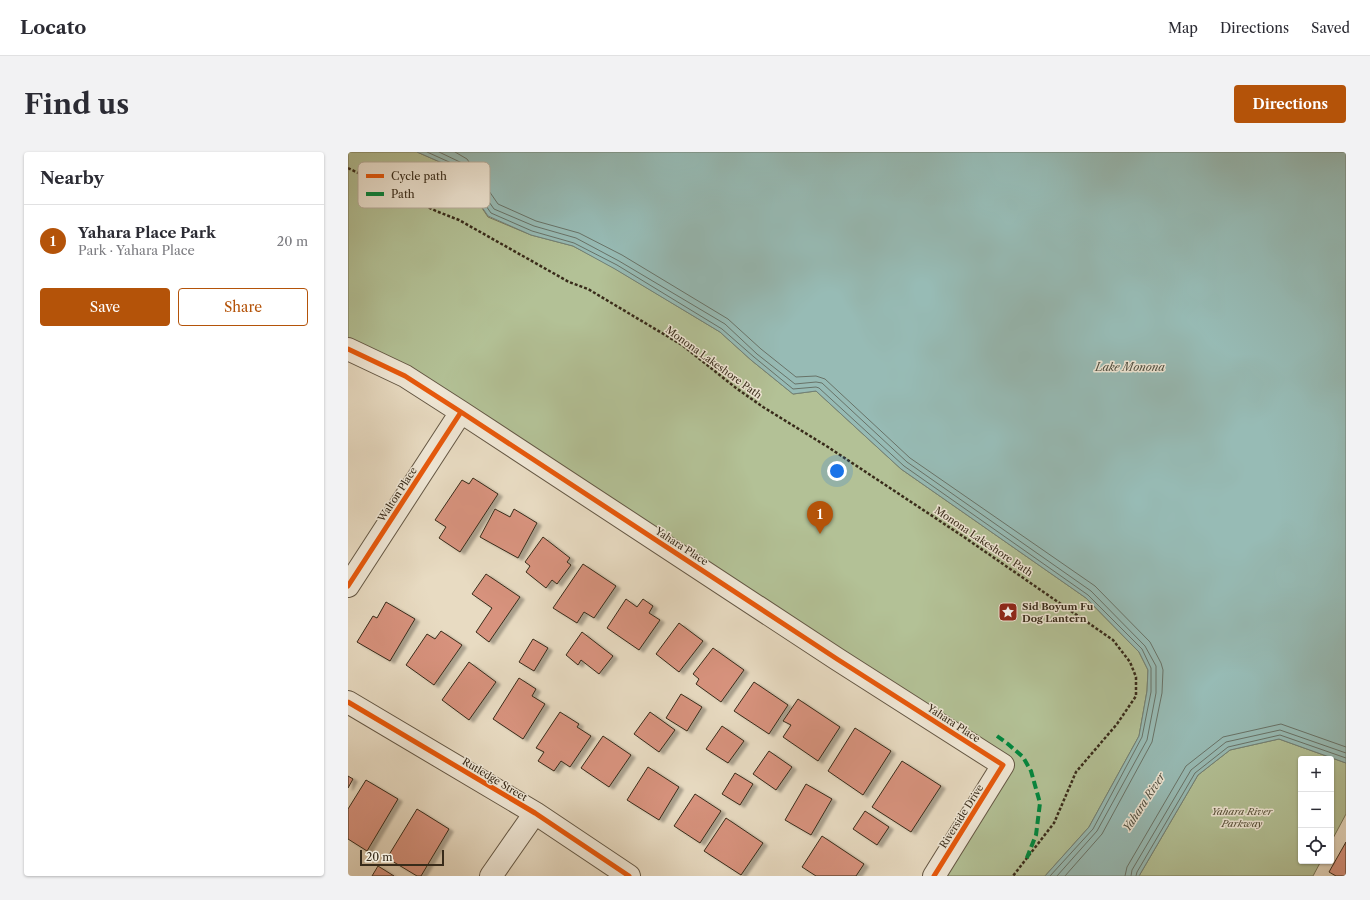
<!DOCTYPE html>
<meta charset="utf-8">
<style>
:root{--surface:#fff;--page:#f2f2f3;--text:#2b2b33;--muted:#7c7c81;--line:#e1e1e2;--accent:#b45309}
body{margin:0;font-family:"Libre Caslon Text",serif;background:var(--page);color:var(--text)}
.controls{position:absolute;right:12px;bottom:12px;display:grid;overflow:hidden;border-radius:4px;box-shadow:0 1px 3px #0004}
.controls button{width:36px;height:36px;display:grid;place-items:center;padding:0;border:0;border-bottom:1px solid var(--line);background:var(--surface);color:var(--text);font:20px sans-serif}
.scale{position:absolute;left:12px;bottom:10px;width:84px;box-sizing:border-box;padding-left:4px;border:2px solid #382b1a;border-top:0;font-size:11px;line-height:14px;white-space:nowrap;color:#382b1a;-webkit-text-stroke:3px #f0e8d7;paint-order:stroke}
.you{position:absolute;left:489px;top:319px;width:14px;height:14px;margin:-10px;border:3px solid #fff;border-radius:50%;background:#1a73e8;box-shadow:0 0 0 6px #1a73e833}
.badge{display:grid;place-items:center;width:26px;height:26px;border-radius:50%;background:var(--accent);color:#fff;font-size:13px;font-weight:700}
.pin{position:absolute;translate:-50% -33px;filter:drop-shadow(0 1px 2px #0008)}
.pin::after{content:'';position:absolute;top:21px;width:14px;height:12px;background:inherit;clip-path:polygon(0 0,100% 0,50% 100%)}
.list{margin:0;padding:0;list-style:none}
h2{display:flex;justify-content:space-between;align-items:center;height:52px;margin:0;padding:0 16px;font-size:17px}
h2 small{font-size:13px;font-weight:400;color:var(--muted)}
.list li{display:grid;grid-template-columns:26px 1fr auto;gap:12px;align-items:center;box-sizing:border-box;height:72px;padding:0 16px;border-top:1px solid var(--line)}
.list b{display:block;font-size:15px;white-space:nowrap}
.list p{margin:0;font-size:13px;white-space:nowrap;color:var(--muted)}
.list em{font-size:13px;font-style:normal;color:var(--muted)}
.actions{display:flex;gap:8px;padding:12px 16px}
.actions a{flex:1;padding:9px 0;border:1px solid var(--accent);border-radius:4px;text-align:center;font-size:14px;color:var(--accent)}
.actions .main{background:var(--accent);color:#fff}
.icon{flex:none;width:22px;height:22px;fill:none;stroke:currentColor;stroke-width:2;stroke-linecap:round;stroke-linejoin:round}
.map{position:relative;flex:none;width:998px;height:724px;overflow:hidden;border-radius:4px}
header{display:flex;align-items:center;gap:24px;box-sizing:border-box;height:56px;padding:0 20px;background:var(--surface);border-bottom:1px solid var(--line)}
header strong{font-size:19px}
nav{display:flex;gap:22px;margin-inline-start:auto;font-size:14px}
.intro{display:flex;align-items:center;justify-content:space-between;box-sizing:border-box;height:96px;padding:0 24px}
h1{margin:0;font-size:28px}
.button{padding:10px 18px;border-radius:4px;background:var(--accent);color:#fff;font-size:14px;font-weight:700}
main{display:flex;gap:24px;padding:0 24px}
aside{flex:1;background:var(--surface);border-radius:4px;box-shadow:0 1px 3px #0004}
.map>svg:first-child{display:block}
.green{fill:#b3c196;stroke:#767658}
.water{fill:#97bbb5;stroke:#718177}
.lines{fill:none;stroke-linecap:round;stroke-linejoin:round}
.shore{stroke:#687368;stroke-width:1}
.building{fill:#d8937e;stroke:#382b1a;filter:url(#shadow)}
.minor-casing{stroke:#645744;stroke-width:24}
.path{stroke:#382b1a;stroke-width:2.5;stroke-dasharray:3 2;stroke-linecap:butt}
.minor{stroke:#f0e8d7;stroke-width:22}
.quiet{stroke:#00873e;stroke-width:4;stroke-dasharray:8 4;stroke-linecap:butt}
.cycleway-casing{stroke:#f0e8d7;stroke-width:8}
.cycleway{stroke:#e8590c;stroke-width:5}
.labels{text-anchor:middle;stroke-width:3;stroke-linejoin:round;paint-order:stroke}
.street-label{font-size:10px;fill:#382b1a;stroke:#f0e8d7}
.poi-label{font-size:10px;font-weight:bold;fill:#382b1a;stroke:#f0e8d7;text-anchor:start}
.park-label{font-size:10px;font-style:italic;fill:#575039;stroke:#f0e8d7}
.water-label{font-size:11px;font-style:italic;fill:#504f41;stroke:#f0e8d7}
.key{fill:#f0e8d7;stroke:#b9af9e;stroke-width:1}
.key-label{font-size:11px;fill:#382b1a}
</style>
<header>
<strong>Locato</strong>
<nav><a>Map</a><a>Directions</a><a>Saved</a></nav>
</header>
<div class="intro"><h1>Find us</h1><a class="button">Directions</a></div>
<main>
<aside>
<h2>Nearby<small></small></h2>
<ul class="list">
<li><span class="badge">1</span><div><b>Yahara Place Park</b><p>Park · Yahara Place</p></div><em>20 m</em></li>
</ul>
<div class="actions"><a class="main">Save</a><a>Share</a></div>
</aside>
<div class="map">
<svg width="998" height="724" viewBox="0 0 998 724">
<defs>
<filter id="shadow"><feDropShadow dx="4.5" dy="2.5" stdDeviation="1" flood-color="#0004"/></filter>
</defs>
<rect width="100%" height="100%" fill="#e8dbc2"/>
<filter id="stains"><feTurbulence type="fractalNoise" baseFrequency=".005" numOctaves="4"/><feColorMatrix values="0 0 0 0 .2 0 0 0 0 .09 0 0 0 0 .02 0 0 0 .5 -.17"/></filter>
<radialGradient id="worn" r=".72"><stop offset=".6" stop-color="#630" stop-opacity="0"/><stop offset="1" stop-color="#630" stop-opacity=".3"/></radialGradient>
<!-- green -->
<path class="green" d="M0 0H69L108 17 140 65 183 83 225 94 261 113 372 180 403 208 445 242 468 239 553 317 738 446 791 500 800 518 799 539 791 584 741 675 697 724H586L654 613 0 197Z
M931 587 998 611V662L983 690V607H953V709H973L965 724H791L850 623 882 598Z"/>
<!-- water -->
<path class="water" d="M69 0H998V611L931 587 882 598 850 623 791 724H697L741 675 791 584 799 539 800 518 791 500 738 446 553 317 468 239 445 242 403 208 372 180 267 117 225 94 183 83 140 64 108 17Z"/>
<g class="lines">
<!-- shore -->
<path class="shore" d="M79 0 110 14 143 61 184 79 226 91 269 113 374 177 406 205 445 237 468 235 471 236 556 314 740 443 794 497 803 516V540L794 585 745 677 702 724
M91 0 114 11 146 57 186 74 228 86 271 109 377 172 409 202 447 232 468 230 474 231 559 310 743 439 797 494 808 514V541L799 588 749 679 709 724
M107 0 119 7 150 52 188 69 231 81 274 103 380 167 413 197 448 225 468 224 477 227 562 306 747 434 802 490 813 511 815 518 814 541 804 590 754 682 717 724
M777 724 779 715 838 614 875 585 933 572 998 595
M783 724 784 718 843 618 878 590 932 578 998 601
M788 724 789 720 847 621 880 595 932 583 998 606"/>
</g>
<!-- building -->
<path class="building" d="M125 326 150 342 112 400 91 386 98 375 87 368 114 328 121 332Z
M147 357 162 365 166 357 189 371 170 406 132 385Z
M195 385 222 406 219 410 223 413 209 432 204 428 198 436 178 420 182 414 177 410Z
M235 412 268 434 246 466 236 460 229 471 205 456Z
M138 422 172 445 141 490 128 480 144 456 124 442Z
M278 447 289 455 295 447 305 454 301 461 312 468 291 498 259 476Z
M38 450 67 467 42 509 9 490 25 464 29 466Z
M331 471 355 489 331 520 308 502Z
M93 479 114 493 86 533 58 513 79 482 87 487Z
M234 480 265 504 251 522 233 508 230 513 218 503Z
M185 487 200 496 186 519 171 510Z
M365 496 396 518 373 550 348 532 351 527 345 522Z
M121 510 148 530 121 568 94 548Z
M171 526 188 537 184 544 197 552 175 587 145 567Z
M406 530 440 553 421 582 386 559Z
M333 542 354 555 339 579 318 566Z
M450 547 492 575 470 609 435 585 443 573 435 569Z
M212 560 231 572 229 575 243 584 222 615 213 609 206 619 190 609 196 600 188 596Z
M302 560 327 578 311 600 286 582Z
M374 574 396 589 380 611 358 597Z
M507 576 543 599 515 643 480 619Z
M255 584 283 603 261 635 233 616Z
M421 599 444 615 428 638 405 622Z
M554 609 593 634 563 680 524 655Z
M300 615 331 635 311 668 279 648Z
M387 621 405 632 392 653 374 642Z
M0 624 5 627 0 636Z
M18 628 50 647 19 699 0 687V657Z
M458 632 484 647 463 683 437 668Z
M347 642 373 659 352 691 326 674Z
M69 657 101 677 73 724H69L39 706Z
M517 659 541 675 529 693 505 677Z
M378 666 415 691 393 723 356 699Z
M474 684 516 712 508 724H468L454 715Z
M998 690V724H988L981 720Z
M30 714 46 724H24Z"/>
<g class="lines">
<!-- minor casing -->
<g class="minor-casing">
<path id="minor" d="M0 197 57 224 113 260 489 507 655 613 586 724
M0 434 113 260
M0 550 187 661 281 724
M143 724 187 661"/>
</g>
<!-- path -->
<path class="path" d="M0 16 88 59 111 68 221 130 240 137 334 193 388 236 415 255 480 295 613 383 765 488 782 510 788 525V544L769 572 728 620 706 671 665 724"/>
<!-- minor -->
<use href="#minor" class="minor"/>
<!-- quiet -->
<path class="quiet" d="M649 584 660 592 675 605 683 619 692 651 688 683 678 708"/>
<!-- cycleway casing -->
<g class="cycleway-casing">
<path id="cycleway" d="M0 197 57 224 113 260 489 507 655 613 586 724
M0 434 113 260
M0 550 187 661 281 724"/>
</g>
<!-- cycleway -->
<use href="#cycleway" class="cycleway"/>
</g>
<!-- icons -->
<defs>
<g id="sight-square" transform="scale(1)"><rect x="-9" y="-9" width="18" height="18" rx="4" fill="#8f2418" stroke="#f0e8d7"/><path d="M0-6L1.8-2.2L6-1.7L2.9 1.2L3.7 5.4L0 3.3L-3.7 5.4L-2.9 1.2L-6-1.7L-1.8-2.2Z" fill="#fff"/></g>
</defs>
<g fill-rule="evenodd">
<use href="#sight-square" x="660" y="460"/>
</g>
<g class="labels">
<!-- street labels -->
<g class="street-label">
<text transform="translate(366 210) rotate(36)" y="4">Monona Lakeshore Path</text>
<text transform="translate(49 342) rotate(-57)" y="4">Walton Place</text>
<text transform="translate(636 389) rotate(34)" y="4">Monona Lakeshore Path</text>
<text transform="translate(334 394) rotate(33)" y="4">Yahara Place</text>
<text transform="translate(606 571) rotate(33)" y="4">Yahara Place</text>
<text transform="translate(147 627) rotate(31)" y="4">Rutledge Street</text>
<text transform="translate(613 664) rotate(-58)" y="4">Riverside Drive</text>
</g>
<!-- poi labels -->
<g class="poi-label">
<text x="674" y="458">Sid Boyum Fu<tspan x="674" dy="12">Dog Lantern</tspan></text>
</g>
<!-- park labels -->
<g class="park-label">
<text x="894" y="663">Yahara River<tspan x="894" dy="12">Parkway</tspan></text>
</g>
<!-- water labels -->
<g class="water-label">
<text x="782" y="219">Lake Monona</text>
<text transform="translate(796 650) rotate(-57)" y="4">Yahara River</text>
</g>
</g>
<!-- legend -->
<rect x="10" y="10" width="132" height="46" rx="6" class="key"/>
<rect x="18" y="22" width="18" height="4" fill="#e8590c"/>
<rect x="18" y="40" width="18" height="4" fill="#00873e"/>
<g class="key-label">
<text x="43" y="28">Cycle path</text>
<text x="43" y="46">Path</text>
</g>
<rect width="100%" height="100%" filter="url(#stains)"/>
<rect width="100%" height="100%" fill="url(#worn)"/>
</svg>
<div class="controls">
<button>+</button>
<button>−</button>
<button><svg class="icon" aria-label="locate" viewBox="0 0 24 24"><circle cx="12" cy="12" r="6"/><path d="M12 2v4M12 18v4M2 12h4M18 12h4"/></svg></button>
</div>
<div class="scale">20 m</div>
<div class="you"></div>
<div class="pin badge" style="left:472px;top:382px">1</div>
</div>
</main>
